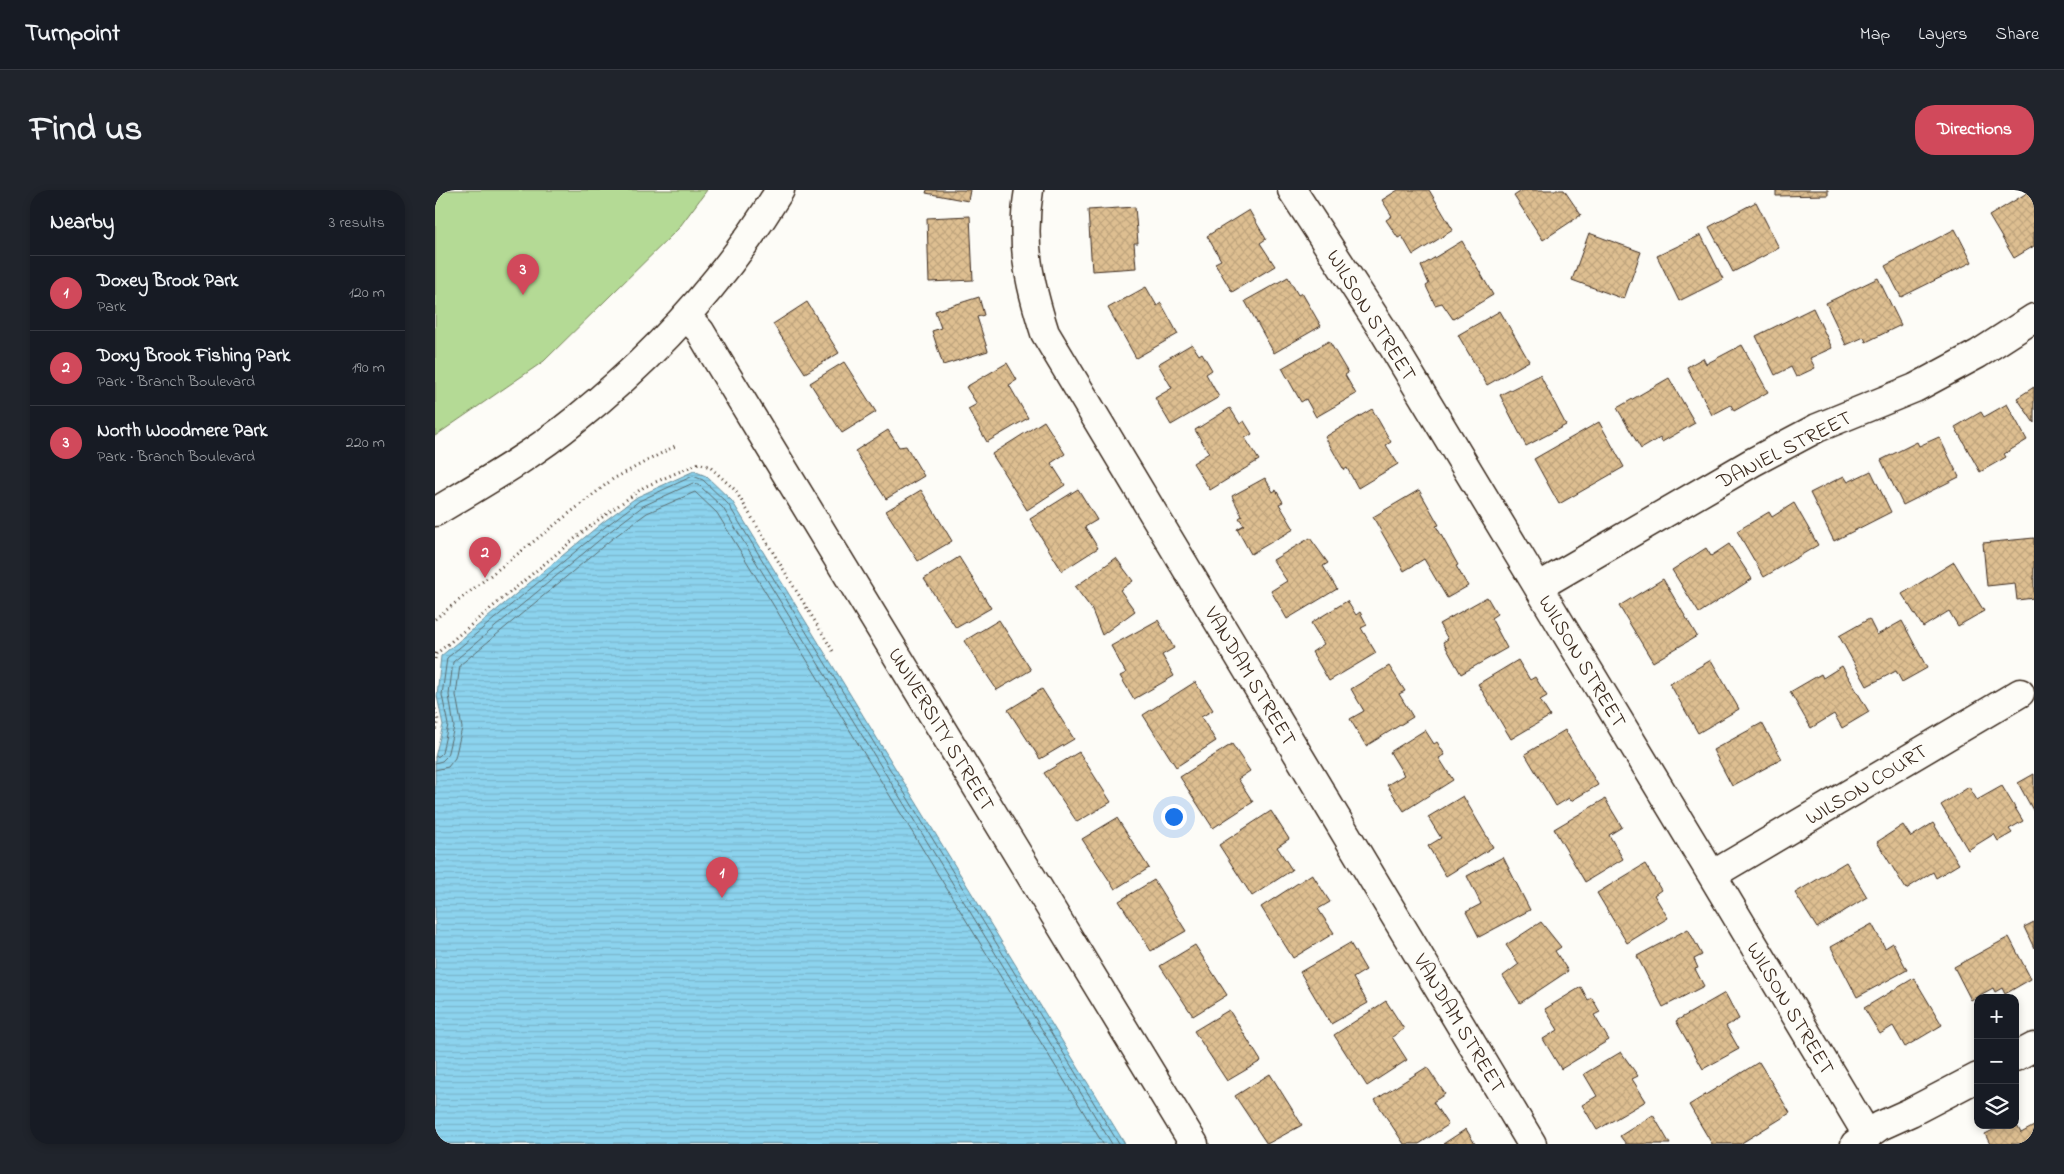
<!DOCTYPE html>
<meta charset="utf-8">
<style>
:root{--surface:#171b24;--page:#20242c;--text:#f1f3f6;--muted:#9ea1a6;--line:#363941;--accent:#d1495b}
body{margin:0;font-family:"Indie Flower",sans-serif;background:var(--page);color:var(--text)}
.controls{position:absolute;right:15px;bottom:15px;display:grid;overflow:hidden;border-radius:10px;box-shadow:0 2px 8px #0003}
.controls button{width:45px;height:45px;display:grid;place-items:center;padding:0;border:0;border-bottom:1px solid var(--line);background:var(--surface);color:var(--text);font:25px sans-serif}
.you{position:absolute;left:738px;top:626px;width:18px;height:18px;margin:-12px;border:4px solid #fff;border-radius:50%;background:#1a73e8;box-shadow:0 0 0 8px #1a73e833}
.badge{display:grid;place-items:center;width:32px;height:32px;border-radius:50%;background:var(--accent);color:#fff;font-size:16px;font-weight:700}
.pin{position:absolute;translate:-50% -41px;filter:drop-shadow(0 1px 2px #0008)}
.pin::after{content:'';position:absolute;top:26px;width:18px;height:15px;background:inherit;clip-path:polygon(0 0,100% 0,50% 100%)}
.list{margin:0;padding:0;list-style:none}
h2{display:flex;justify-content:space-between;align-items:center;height:65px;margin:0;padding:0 20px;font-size:21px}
h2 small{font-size:16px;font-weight:400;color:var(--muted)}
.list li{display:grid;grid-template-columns:32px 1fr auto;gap:15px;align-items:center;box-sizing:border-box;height:75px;padding:0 20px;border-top:1px solid var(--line)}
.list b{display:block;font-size:19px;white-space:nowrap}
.list p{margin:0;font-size:16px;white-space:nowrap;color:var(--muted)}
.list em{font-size:16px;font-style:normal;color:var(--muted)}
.icon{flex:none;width:28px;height:28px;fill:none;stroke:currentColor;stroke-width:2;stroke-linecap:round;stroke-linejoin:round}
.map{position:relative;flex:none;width:1599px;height:954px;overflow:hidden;border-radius:20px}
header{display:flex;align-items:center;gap:30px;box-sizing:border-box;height:70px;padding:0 25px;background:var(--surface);border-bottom:1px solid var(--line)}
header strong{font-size:24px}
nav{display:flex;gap:28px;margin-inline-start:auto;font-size:18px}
.intro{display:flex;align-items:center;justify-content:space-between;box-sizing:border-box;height:120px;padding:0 30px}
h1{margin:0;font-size:35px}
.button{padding:12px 22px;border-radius:20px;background:var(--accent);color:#fff;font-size:18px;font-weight:700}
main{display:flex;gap:30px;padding:0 30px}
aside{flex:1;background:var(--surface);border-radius:20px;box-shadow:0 2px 8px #0003}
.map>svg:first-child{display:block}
.green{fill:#b4da95;stroke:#78825a}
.water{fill:url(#water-rules);stroke:#6c8f9b}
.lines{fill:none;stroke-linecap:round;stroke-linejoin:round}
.shore{stroke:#5b6e71;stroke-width:1}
.building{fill:url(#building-cross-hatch);stroke:#3b2a1e}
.minor-casing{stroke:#3b2a1e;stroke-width:31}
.path{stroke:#3b2a1e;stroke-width:3;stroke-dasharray:1 4;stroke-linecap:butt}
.minor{stroke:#fdfcf7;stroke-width:28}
.labels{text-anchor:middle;stroke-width:4.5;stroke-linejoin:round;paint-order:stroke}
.street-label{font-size:21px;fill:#3b2a1e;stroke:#fdfcf7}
</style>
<header>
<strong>Turnpoint</strong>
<nav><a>Map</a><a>Layers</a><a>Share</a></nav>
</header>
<div class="intro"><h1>Find us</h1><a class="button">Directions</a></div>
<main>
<aside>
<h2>Nearby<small>3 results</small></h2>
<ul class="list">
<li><span class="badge">1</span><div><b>Doxey Brook Park</b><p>Park</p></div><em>120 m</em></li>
<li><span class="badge">2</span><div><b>Doxy Brook Fishing Park</b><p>Park · Branch Boulevard</p></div><em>190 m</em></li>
<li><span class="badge">3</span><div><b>North Woodmere Park</b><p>Park · Branch Boulevard</p></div><em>220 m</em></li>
</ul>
</aside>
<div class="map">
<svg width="1599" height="954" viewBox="0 0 1599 954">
<defs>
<pattern id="water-rules" width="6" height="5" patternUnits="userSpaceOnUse" patternTransform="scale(1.25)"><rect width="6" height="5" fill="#8cd3ee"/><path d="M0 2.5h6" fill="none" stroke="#7ab5cc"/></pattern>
<pattern id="building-cross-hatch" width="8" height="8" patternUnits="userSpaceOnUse" patternTransform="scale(1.25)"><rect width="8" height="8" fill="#debf91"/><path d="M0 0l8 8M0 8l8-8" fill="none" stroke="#bfa47d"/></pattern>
</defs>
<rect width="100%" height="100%" fill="#fdfcf7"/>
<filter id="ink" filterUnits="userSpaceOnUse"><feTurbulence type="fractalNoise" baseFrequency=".02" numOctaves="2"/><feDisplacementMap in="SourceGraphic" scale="10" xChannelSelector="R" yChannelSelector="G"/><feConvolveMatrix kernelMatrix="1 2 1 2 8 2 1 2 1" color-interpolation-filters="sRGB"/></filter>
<g filter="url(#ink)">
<!-- green -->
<path class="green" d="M0 0H272L243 39 109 171 0 246Z"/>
<!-- water -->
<path class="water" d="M259 281 271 286 297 311 690 954H0V567L8 535 2 506 6 466 167 333 202 307Z"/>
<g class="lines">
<!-- shore -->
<path class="shore" d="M0 567 4 566 7 563 13 535 7 505 12 468 170 337 204 311 258 286 268 290 293 314 684 954
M0 573 7 571 12 566 19 537 14 505 18 472 174 342 208 316 258 293 265 296 288 318 677 954
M0 580 13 577 20 568 27 538 21 505 25 475 178 348 212 323 260 302 282 323 668 954"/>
</g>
<!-- building -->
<path class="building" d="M492 0H535L533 11 491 3Z
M963 0H994L1018 40 978 65 967 46 963 48 951 30 957 26 947 10Z
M1088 0H1129L1146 25 1108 50 1079 6Z
M1341 0H1393V5L1341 6Z
M1597 0H1599V56L1579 68 1554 26Z
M1321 12 1344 58 1298 82 1274 37Z
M700 17 703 53H699L701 78 657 81 653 20Z
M814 20 831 49 825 53 840 76 797 102 780 73 786 70 772 46Z
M535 26 538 90 494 92 492 28Z
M1520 39 1537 72 1466 107 1450 76Z
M1154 43 1206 62 1189 109 1137 90Z
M1266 45 1288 89 1244 111 1222 66Z
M1027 51 1058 105 1018 129 1007 113 1000 115 991 96 994 94 986 76Z
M853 87 863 105 867 103 886 136 839 163 810 111Z
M1443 88 1466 135 1431 152 1429 147 1411 155 1391 113Z
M711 97 722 116 726 113 743 144 701 168 673 118Z
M544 107 549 125 542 127 553 161 508 175 497 141 506 138 500 121Z
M372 112 404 163 370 183 338 134Z
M1378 118 1397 158 1375 168 1380 178 1361 187 1356 177 1340 185 1321 146Z
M1065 121 1094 171 1052 195 1023 145Z
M894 151 913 183 910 185 921 204 881 227 871 209 866 212 847 178Z
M757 154 764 165 767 163 777 180 771 184 784 207 736 235 720 208 737 198 723 174Z
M1307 155 1333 202 1299 221 1296 215 1277 225 1252 177 1268 168 1271 174Z
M409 172 441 222 407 243 375 193Z
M572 173 582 190 574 195 593 228 552 252 533 219 542 214 531 197Z
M1105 185 1131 235 1091 256 1065 205Z
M1234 188 1260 233 1227 252 1225 248 1206 259 1182 218Z
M1599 197V233L1582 208Z
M1572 214 1592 250 1569 264 1571 267 1545 282 1520 237 1546 222 1549 227Z
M795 218 805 234 809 231 817 244 810 248 824 270 775 300 758 273 774 263 760 240Z
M937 219 956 252 951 255 963 274 923 298 912 278 909 280 890 247Z
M609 231 630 264 616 273 630 295 592 320 557 264Z
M1164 232 1189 277 1124 314 1099 269Z
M453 240 464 257 471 256 489 286 451 309 420 261Z
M1504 247 1524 287 1468 315 1446 270 1482 252 1484 256Z
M1436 281 1456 322 1399 351 1375 303 1409 286 1413 292Z
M830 288 838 302 841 300 848 312 844 314 859 339 816 364 802 339 809 335 804 328 807 326 797 306Z
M643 299 662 330 650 337 663 358 627 381 595 329Z
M486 300 517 351 483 371 451 321Z
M984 300 1004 335 1001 336 1023 375 1021 376 1033 396 1012 408 989 369 969 381 938 327Z
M1359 313 1383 355 1329 387 1302 341 1334 322 1337 327Z
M875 348 893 373 888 376 902 399 852 429 836 401 852 391 838 370Z
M1599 348V408L1582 410 1580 393 1552 396 1548 353Z
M1294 354 1317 389 1264 423 1237 380 1271 358 1276 366Z
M524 367 556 418 521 438 489 389Z
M681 368 698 391 685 400 700 421 667 445 656 418 640 397Z
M1519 372 1549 421 1523 436 1514 421 1488 437 1467 404Z
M1228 389 1262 446 1218 472 1184 416Z
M1052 407 1062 424 1056 428 1072 458 1026 484 1008 452 1013 449 1004 434Z
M912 411 921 425 925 422 932 435 926 438 941 463 894 491 877 462 889 454 876 433Z
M1434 429 1442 445 1467 431 1492 478 1467 492 1461 481 1432 496 1404 446Z
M564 430 596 480 562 500 529 451Z
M723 430 739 458 727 465 739 486 699 509 685 486 691 483 676 456Z
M1083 470 1095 490 1100 487 1112 506 1105 510 1115 526 1076 549 1043 494Z
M1276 470 1304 519 1263 543 1235 494Z
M954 476 970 501 964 504 978 527 931 556 915 529 929 521 916 499Z
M1407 476 1434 522 1407 538 1399 524 1376 538 1355 502 1386 484 1388 488Z
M760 492 778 520 766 527 781 551 741 577 708 525Z
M607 499 639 549 605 569 573 520Z
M1327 533 1347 569 1297 596 1278 560Z
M990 540 999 554 1002 552 1010 565 1004 568 1018 590 969 621 952 595 969 585 955 562Z
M1130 540 1163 595 1136 611 1134 608 1121 616 1090 564Z
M797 554 815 581 803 589 818 612 778 638 745 587Z
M644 562 676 612 642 632 609 583Z
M1599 584V622L1583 593Z
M1567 596 1588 631 1574 639 1577 643 1563 651 1559 644 1533 660 1506 615 1534 597 1542 610Z
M1028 606 1058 657 1011 686 993 656 1006 648 993 627Z
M1170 609 1187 637 1174 645 1188 669 1150 692 1119 639Z
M836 621 854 649 842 657 857 680 817 706 784 655Z
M682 628 714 678 680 699 647 649Z
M1498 633 1524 674 1501 688 1498 682 1471 699 1442 652 1468 635 1476 647Z
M1068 667 1095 720 1044 747 1031 722 1046 714 1032 686Z
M1411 672 1432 707 1382 738 1360 703Z
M1210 674 1226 700 1219 705 1233 728 1192 753 1162 703Z
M877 684 895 712 883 719 899 743 858 768 826 717Z
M719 690 751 741 716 761 684 711Z
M1106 732 1126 757 1120 761 1133 781 1085 813 1068 786 1084 774 1071 755Z
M1599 732V758L1589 737Z
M1437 734 1450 758 1458 753 1472 780 1422 807 1396 757Z
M1253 739 1267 765 1259 769 1263 778 1260 779 1269 796 1228 817 1202 766Z
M1574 747 1596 789 1570 804 1567 798 1560 802 1558 798 1536 810 1519 777Z
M915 753 931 780 918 788 933 813 896 834 865 782Z
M760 755 792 805 758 826 725 776Z
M1479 788 1507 835 1470 857 1458 836 1445 844 1429 818Z
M1146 797 1153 810 1157 808 1165 822 1159 825 1174 850 1126 879 1108 849 1123 840 1110 819Z
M1290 803 1304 829 1291 836 1304 859 1268 879 1241 831Z
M951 811 969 839 957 847 972 870 932 896 899 845Z
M794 820 826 871 792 891 759 841Z
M1186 862 1203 886 1197 889 1211 911 1162 940 1147 915 1162 906 1149 884Z
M1324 872 1355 923 1305 954H1277L1254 915Z
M992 877 1010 904 998 912 1013 935 984 954H969L940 910Z
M835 884 867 935 832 954 800 906Z
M1218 925 1235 954H1191L1185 946Z
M1580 932 1586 943 1599 936V954H1555L1550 944 1568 935H1580Z
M1031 939 1040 954H1008Z"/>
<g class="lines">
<!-- minor casing -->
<g class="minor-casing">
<path id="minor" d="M594 0C585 53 594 93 610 143L1097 954
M857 0 948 140 1277 685 1433 946
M251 126 265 141 284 173 759 954
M0 322C48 293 96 266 139 231 220 166 291 88 345 0
M1103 397 1318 272 1382 238 1480 198 1543 164 1599 128
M1277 685 1585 503
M1580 867 1599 857
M1420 954 1445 936 1476 922 1543 887"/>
</g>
<!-- path -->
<path class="path" d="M0 429 178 289 242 255
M0 469 1 464 155 336 209 297 264 273 275 277 300 300 398 461
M0 519 3 530 0 541"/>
<!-- minor -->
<use href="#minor" class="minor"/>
</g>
</g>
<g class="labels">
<!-- street labels -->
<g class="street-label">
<text transform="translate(937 125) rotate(58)" y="7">WILSON STREET</text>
<text transform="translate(1349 259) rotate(-27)" y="7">DANIEL STREET</text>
<text transform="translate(1148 471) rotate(59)" y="7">WILSON STREET</text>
<text transform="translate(816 486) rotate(59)" y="7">VANDAM STREET</text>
<text transform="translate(507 539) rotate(59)" y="7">UNIVERSITY STREET</text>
<text transform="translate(1431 594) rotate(-31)" y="7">WILSON COURT</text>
<text transform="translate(1356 818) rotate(59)" y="7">WILSON STREET</text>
<text transform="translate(1025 833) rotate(59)" y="7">VANDAM STREET</text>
</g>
</g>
</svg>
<div class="controls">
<button>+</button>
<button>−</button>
<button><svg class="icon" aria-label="layers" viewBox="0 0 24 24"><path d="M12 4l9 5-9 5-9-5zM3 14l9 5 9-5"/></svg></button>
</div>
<div class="you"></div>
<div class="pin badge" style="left:287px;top:708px">1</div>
<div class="pin badge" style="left:50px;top:388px">2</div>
<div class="pin badge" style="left:88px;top:105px">3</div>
</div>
</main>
